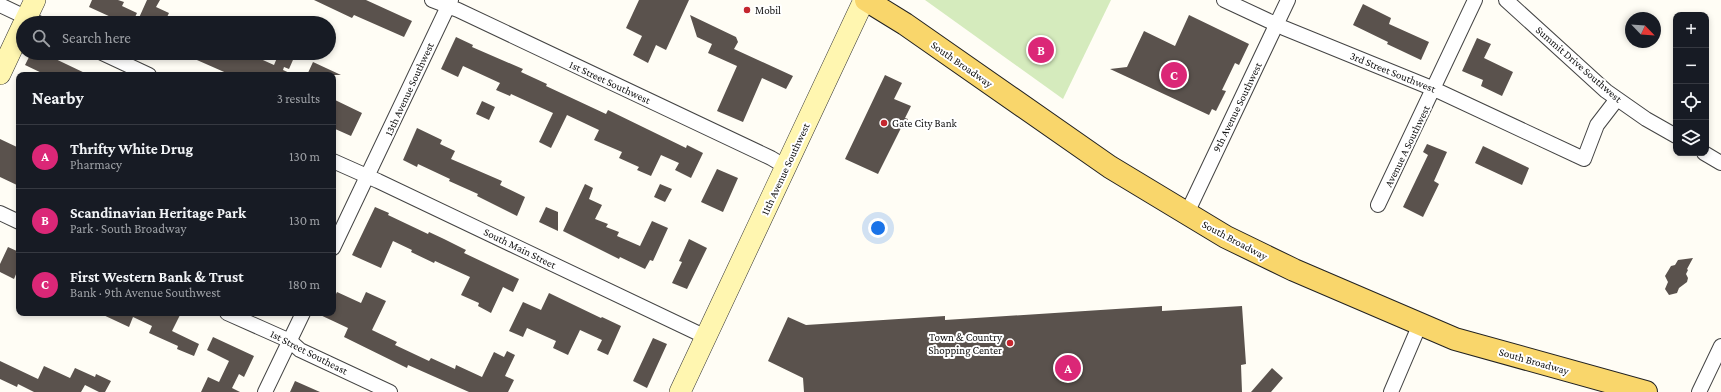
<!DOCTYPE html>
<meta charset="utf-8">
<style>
:root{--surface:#171b24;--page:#20242c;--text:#f1f3f6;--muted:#9ea1a6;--line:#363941;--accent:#db2777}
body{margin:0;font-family:"Crimson Pro",serif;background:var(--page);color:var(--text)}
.controls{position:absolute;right:12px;top:12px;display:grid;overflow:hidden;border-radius:8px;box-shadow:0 2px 6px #0003}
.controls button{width:36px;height:36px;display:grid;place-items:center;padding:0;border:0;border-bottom:1px solid var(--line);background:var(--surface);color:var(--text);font:20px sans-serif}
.compass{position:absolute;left:1625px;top:12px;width:36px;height:36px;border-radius:50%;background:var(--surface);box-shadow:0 2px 6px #0003;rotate:115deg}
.you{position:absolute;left:878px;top:228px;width:14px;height:14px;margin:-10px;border:3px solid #fff;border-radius:50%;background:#1a73e8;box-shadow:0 0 0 6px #1a73e833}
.badge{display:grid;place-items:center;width:26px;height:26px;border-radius:50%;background:var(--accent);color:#fff;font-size:13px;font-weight:700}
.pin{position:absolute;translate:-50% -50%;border:2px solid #fff;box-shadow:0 1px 4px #0006}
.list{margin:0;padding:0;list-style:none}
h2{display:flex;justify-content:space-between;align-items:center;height:52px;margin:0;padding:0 16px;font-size:17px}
h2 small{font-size:13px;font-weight:400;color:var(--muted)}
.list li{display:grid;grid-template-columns:26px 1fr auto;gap:12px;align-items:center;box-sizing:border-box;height:64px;padding:0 16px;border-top:1px solid var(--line)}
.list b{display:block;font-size:15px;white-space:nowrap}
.list p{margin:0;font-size:13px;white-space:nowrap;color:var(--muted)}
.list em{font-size:13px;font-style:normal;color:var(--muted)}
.icon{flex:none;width:22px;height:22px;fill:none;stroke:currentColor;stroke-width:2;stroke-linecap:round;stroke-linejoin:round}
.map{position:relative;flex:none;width:1721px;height:392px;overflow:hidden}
.search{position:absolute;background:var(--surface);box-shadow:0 2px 6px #0003;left:16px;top:16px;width:320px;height:44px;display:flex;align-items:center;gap:10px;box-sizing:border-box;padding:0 14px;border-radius:22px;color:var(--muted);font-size:15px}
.panel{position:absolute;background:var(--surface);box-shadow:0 2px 6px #0003;left:16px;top:72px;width:320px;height:244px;border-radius:8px}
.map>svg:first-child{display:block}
.green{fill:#d5ebbd}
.building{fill:#5a524d}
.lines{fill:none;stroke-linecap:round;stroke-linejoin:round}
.street-casing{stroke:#444;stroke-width:16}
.secondary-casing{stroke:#333;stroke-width:22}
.primary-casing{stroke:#222;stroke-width:24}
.street{stroke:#fff;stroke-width:14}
.secondary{stroke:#fff6b0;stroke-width:21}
.primary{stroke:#f9d66b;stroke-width:22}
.poi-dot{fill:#c4262e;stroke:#fff;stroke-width:1.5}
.labels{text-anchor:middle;stroke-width:4;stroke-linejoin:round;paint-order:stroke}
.poi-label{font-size:11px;fill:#111;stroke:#fff;text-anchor:start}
.street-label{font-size:11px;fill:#111;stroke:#fff}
</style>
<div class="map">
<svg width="1721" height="392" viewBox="0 0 1721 392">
<rect width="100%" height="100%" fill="#fffdf5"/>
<!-- green -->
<path class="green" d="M925 0H1111L1063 99Z"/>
<!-- building -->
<path class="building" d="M92 0H118L124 2 122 6 137 13 132 23H124L89 7Z
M147 0H160L156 7 169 13 164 23H145L138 20Z
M314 0H366L412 21 404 37 354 15 352 18Z
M639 0H689L666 50 656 45 648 63 633 55 642 36 626 28Z
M1363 4 1391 18 1389 24 1429 42 1421 60 1387 44 1388 42 1353 25Z
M690 15 736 37 738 42 734 49 793 76 786 89 762 78 743 122 717 111 737 66 708 53 712 44 697 37Z
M1189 15 1249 44 1239 65 1235 63 1222 90 1226 91 1216 111 1212 109 1209 115 1110 69 1127 67 1144 31 1175 46Z
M456 37 473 45 472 47 523 69 521 72 547 84 546 86 606 114 608 110 686 148 687 145 703 153 691 178 675 170 679 163 661 155 651 176 637 170 639 167 619 158 622 152 594 140 599 130 567 115 551 148 539 142 553 113 511 94 510 96 496 90 500 83 463 66 458 77 441 69Z
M1477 38 1491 44 1484 58 1513 72 1502 96 1481 86 1483 80 1462 71Z
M31 53H43L89 75H46L25 65Z
M181 53H247L274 65 279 53H296L289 69 284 67 283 70 294 75H231Z
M313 62 341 75H307Z
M885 75 902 83 894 99 911 106 905 118 908 119 904 129 901 128 878 174 845 159Z
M333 99 362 113 351 136 333 128Z
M482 101 495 107 489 120 476 114Z
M417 128 442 140 440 144 455 151 451 159 502 181 500 185 525 197 517 216 477 196 478 194 449 181 450 179 418 164 417 167 403 160Z
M0 139 19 148V186L0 177Z
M1427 144 1447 152 1434 181 1439 184 1423 217 1403 207 1428 155 1423 152Z
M1483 146 1529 168 1522 185 1475 163Z
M717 169 738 178 723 212 701 202Z
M585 184 593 188 589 199 602 205 595 219 608 224 606 227 619 232 617 236 640 246 652 221 668 228 653 261 650 260 645 269 620 257 619 259 563 231Z
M660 184 672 189 665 202 654 197Z
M375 207 389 213 388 215 428 234 429 232 444 239 466 250 464 253 519 279 513 292 503 287 491 313 478 306 479 303 461 295 470 277 435 261 434 263 411 252 412 250 393 241 381 268 352 255Z
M546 207 558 212V231L539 222Z
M689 239 707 248 687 289 672 283 682 262 679 261Z
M8 247 19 252V267L14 279 0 272V264Z
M1693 258 1687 269 1688 270 1686 274 1688 278 1687 282 1679 288 1677 293 1669 295 1665 289 1668 282 1665 276 1671 266 1675 265 1678 260Z
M337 292 361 303 366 292 386 301 372 330 397 342 395 345 429 361 431 358 455 369 456 365 482 377 494 352 504 357 507 351 515 355 505 376 514 380 508 392H469L408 365 407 368 344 337 348 328 316 313H333V300Z
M549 293 601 318 602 317 621 326 608 355 597 350 602 340 580 330 568 355 553 348 556 341 527 328 523 337 509 331 523 302 541 310Z
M1162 306V311L1242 306 1246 364 1241 365 1242 392H804L803 378 768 361 788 317 806 325 945 316V320Z
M99 313H181L172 331 199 344 194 356 177 349 178 346 149 333 152 326 133 317 129 327Z
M213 337 254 356 244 377 239 374 232 388 240 392H201L208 377 219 382 229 361 207 350Z
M653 338 667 344 647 388 633 381Z
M0 361 38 379 44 366 70 378 75 368 95 377 96 374 111 381 105 392H99L85 385 81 392H34L18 384 17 387 0 379Z
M1272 368 1283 378 1271 392H1251Z
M295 381 320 392H290Z"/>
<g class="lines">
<!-- street casing -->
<g class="street-casing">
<path id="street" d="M432 0 458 10 771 158 786 167
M1224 0 1284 28 1434 89 1584 159 1597 125 1617 99
M1506 0 1606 91 1646 119 1676 136
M0 5 38 23
M102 53 149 75
M1704 153 1721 163
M333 161 378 181 706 337
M1378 205 1475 0
M0 213 19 222
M1187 213 1288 0
M333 248 451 0
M227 313 290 341 300 350 390 392
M265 392 303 313
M1391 392 1420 324
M1699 392 1721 346"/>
</g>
<!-- secondary casing -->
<g class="secondary-casing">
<path id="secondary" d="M24 23 35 0
M0 74 23 25
M680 392 864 0"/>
</g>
<!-- primary casing -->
<g class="primary-casing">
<path id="primary" d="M866 0 905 24 1110 167 1226 237 1294 270 1455 339 1646 392"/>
</g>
<!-- street -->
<use href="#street" class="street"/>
<!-- secondary -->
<use href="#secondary" class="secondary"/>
<!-- primary -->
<use href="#primary" class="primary"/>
</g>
<!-- markers -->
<g class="poi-dot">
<circle cx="747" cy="10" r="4"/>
<circle cx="884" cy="123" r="4"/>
<circle cx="1010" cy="343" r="4"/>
</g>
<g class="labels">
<!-- poi labels -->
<g class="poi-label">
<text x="755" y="14">Mobil</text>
<text x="892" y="127">Gate City Bank</text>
<text x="1002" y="341" text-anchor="end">Town &amp; Country<tspan x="1002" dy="13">Shopping Center</tspan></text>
</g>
<!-- street labels -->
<g class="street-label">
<text transform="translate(962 64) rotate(35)" y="4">South Broadway</text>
<text transform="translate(1579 64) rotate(41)" y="4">Summit Drive Southwest</text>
<text transform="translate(1393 72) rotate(22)" y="4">3rd Street Southwest</text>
<text transform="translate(610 82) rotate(25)" y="4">1st Street Southwest</text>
<text transform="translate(409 89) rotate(-65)" y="4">13th Avenue Southwest</text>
<text transform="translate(1237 107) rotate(-64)" y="4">9th Avenue Southwest</text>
<text transform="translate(1407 146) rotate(-64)" y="4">Avenue A Southwest</text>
<text transform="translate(785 169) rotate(-65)" y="4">11th Avenue Southwest</text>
<text transform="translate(1235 240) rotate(28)" y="4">South Broadway</text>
<text transform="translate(520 248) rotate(26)" y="4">South Main Street</text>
<text transform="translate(309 352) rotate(27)" y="4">1st Street Southeast</text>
<text transform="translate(1534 361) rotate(16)" y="4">South Broadway</text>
</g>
</g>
</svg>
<div class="controls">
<button>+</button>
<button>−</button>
<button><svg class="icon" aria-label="locate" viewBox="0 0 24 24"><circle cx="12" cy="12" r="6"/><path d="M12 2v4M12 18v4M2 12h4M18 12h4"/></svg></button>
<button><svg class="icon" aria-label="layers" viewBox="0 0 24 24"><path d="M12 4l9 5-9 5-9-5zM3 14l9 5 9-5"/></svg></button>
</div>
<svg class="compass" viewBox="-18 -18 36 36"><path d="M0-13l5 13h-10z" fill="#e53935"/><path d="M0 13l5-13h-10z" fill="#9ea1a6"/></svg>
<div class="you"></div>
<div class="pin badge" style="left:1068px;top:368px">A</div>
<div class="pin badge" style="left:1041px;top:50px">B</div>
<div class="pin badge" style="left:1174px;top:75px">C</div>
<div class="search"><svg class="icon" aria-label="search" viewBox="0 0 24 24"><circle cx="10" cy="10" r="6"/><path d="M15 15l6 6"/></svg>Search here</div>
<section class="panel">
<h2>Nearby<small>3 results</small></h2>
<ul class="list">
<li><span class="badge">A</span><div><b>Thrifty White Drug</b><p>Pharmacy</p></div><em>130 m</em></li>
<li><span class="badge">B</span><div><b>Scandinavian Heritage Park</b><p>Park · South Broadway</p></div><em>130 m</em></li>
<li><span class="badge">C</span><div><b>First Western Bank &amp; Trust</b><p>Bank · 9th Avenue Southwest</p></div><em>180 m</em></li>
</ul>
</section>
</div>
